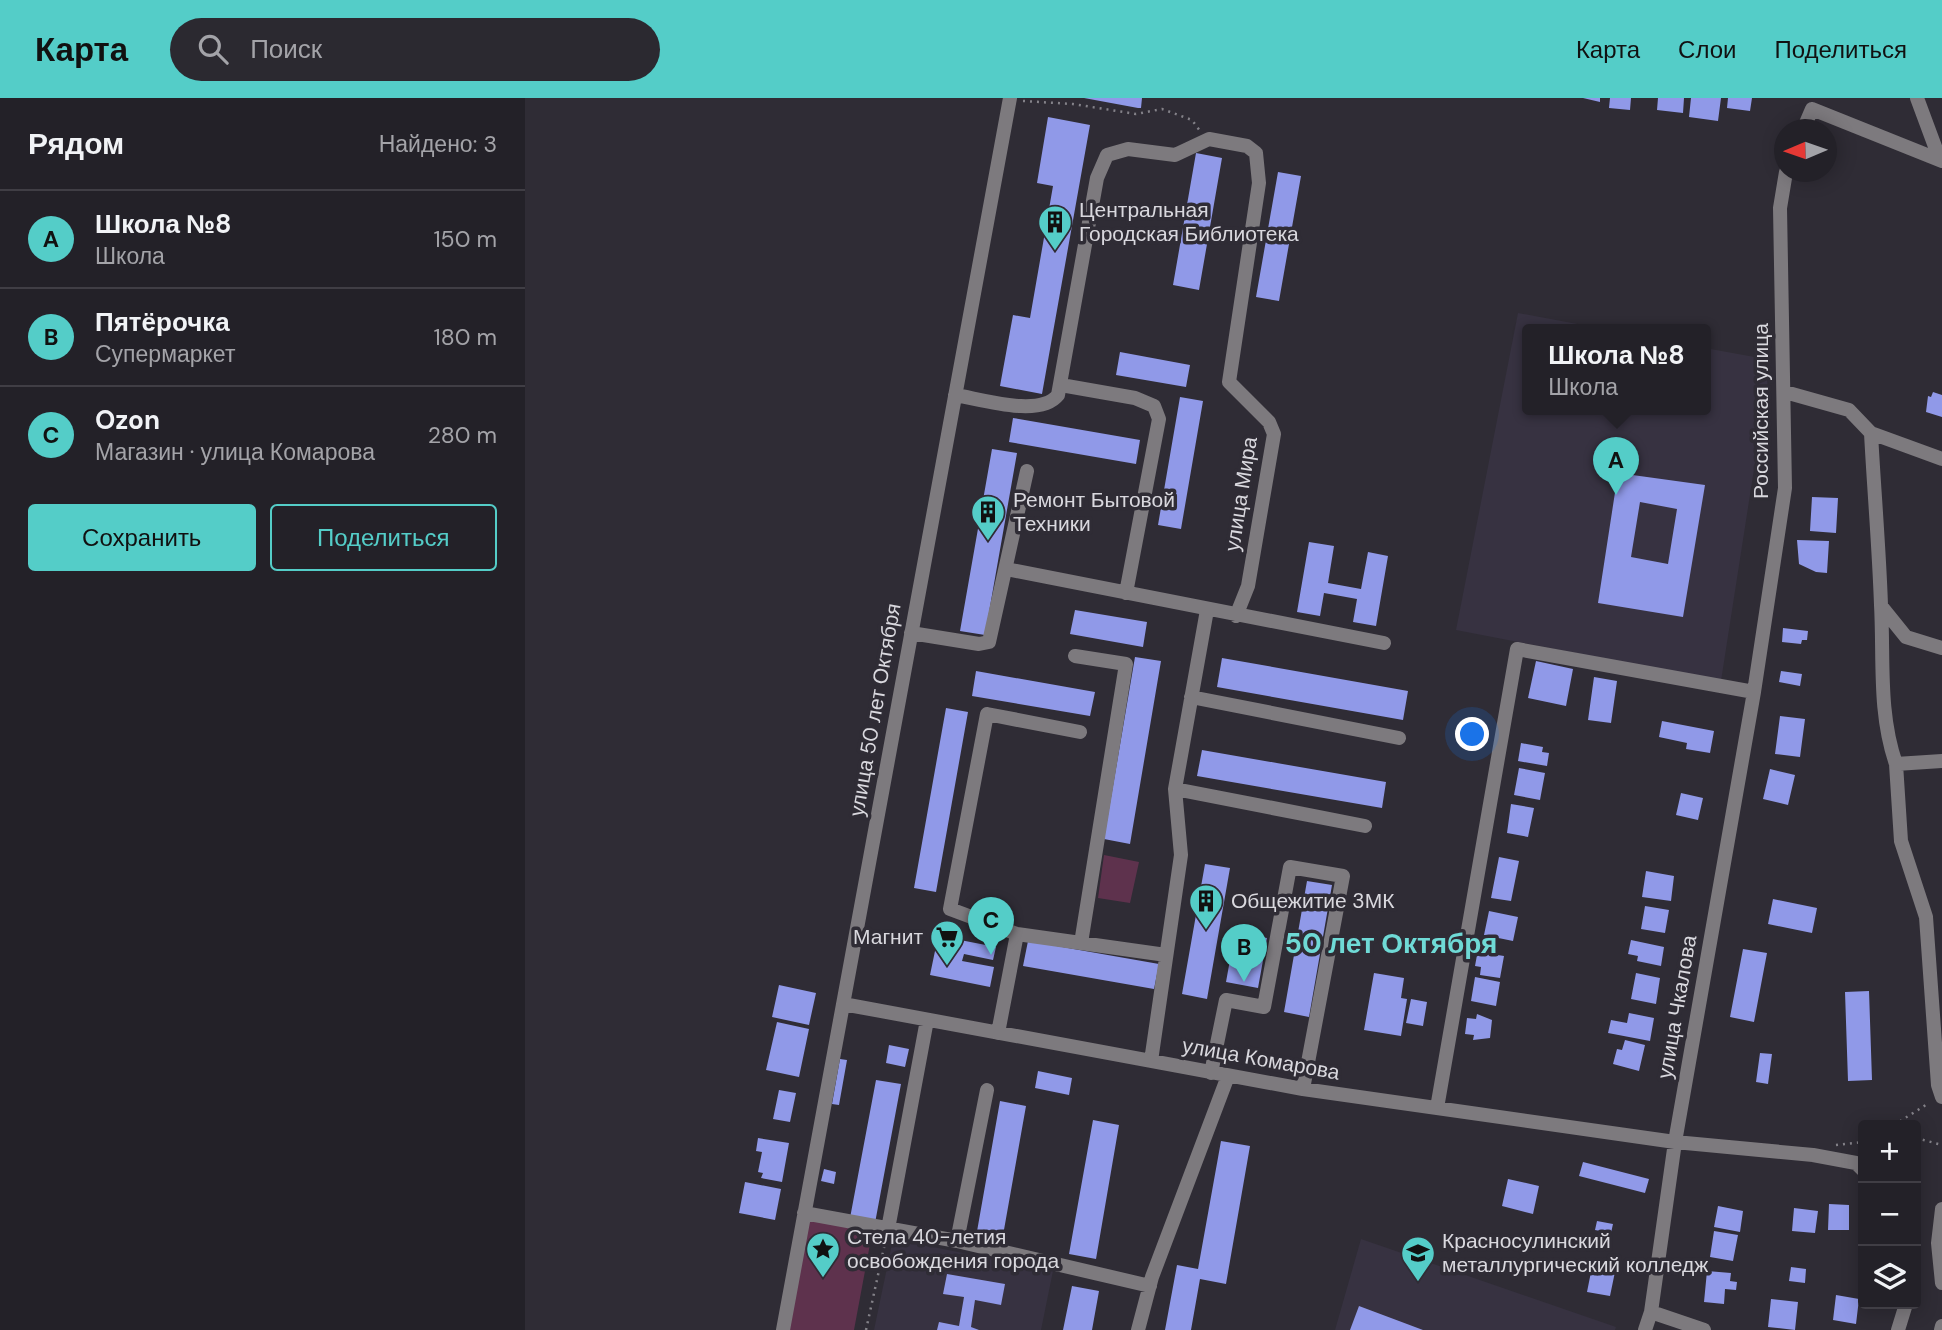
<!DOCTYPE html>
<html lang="ru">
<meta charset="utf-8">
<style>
:root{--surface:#232128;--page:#2b2930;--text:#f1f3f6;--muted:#a3a3a8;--line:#403e45;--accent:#54cdc8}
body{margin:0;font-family:"DM Sans",sans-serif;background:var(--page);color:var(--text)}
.controls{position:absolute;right:21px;bottom:21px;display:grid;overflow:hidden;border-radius:7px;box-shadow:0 4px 18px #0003}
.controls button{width:63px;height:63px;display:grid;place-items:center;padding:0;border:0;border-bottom:2px solid var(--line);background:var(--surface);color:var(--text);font:35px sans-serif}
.compass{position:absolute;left:1249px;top:21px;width:63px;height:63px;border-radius:50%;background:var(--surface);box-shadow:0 4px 18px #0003;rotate:268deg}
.you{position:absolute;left:948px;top:637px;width:24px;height:24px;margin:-18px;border:5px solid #fff;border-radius:50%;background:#1a73e8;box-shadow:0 0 0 10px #1a73e833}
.badge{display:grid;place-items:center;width:46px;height:46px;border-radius:50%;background:var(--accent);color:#111;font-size:23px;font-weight:700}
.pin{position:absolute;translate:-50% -58px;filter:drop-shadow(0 2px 4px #0008)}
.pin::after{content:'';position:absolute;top:37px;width:24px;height:21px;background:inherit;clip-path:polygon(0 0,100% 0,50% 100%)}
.popup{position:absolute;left:997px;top:226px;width:189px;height:91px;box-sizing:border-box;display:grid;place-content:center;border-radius:7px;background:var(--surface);filter:drop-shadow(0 2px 5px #0005);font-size:23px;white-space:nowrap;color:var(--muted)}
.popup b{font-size:26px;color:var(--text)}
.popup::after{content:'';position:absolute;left:50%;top:100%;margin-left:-14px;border:14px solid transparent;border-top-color:var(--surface)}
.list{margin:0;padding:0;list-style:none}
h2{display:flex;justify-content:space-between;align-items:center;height:91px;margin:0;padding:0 28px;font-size:30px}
h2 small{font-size:23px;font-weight:400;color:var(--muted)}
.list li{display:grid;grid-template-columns:46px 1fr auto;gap:21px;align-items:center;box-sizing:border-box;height:98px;padding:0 28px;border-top:2px solid var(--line)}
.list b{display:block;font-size:26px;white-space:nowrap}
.list p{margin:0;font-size:23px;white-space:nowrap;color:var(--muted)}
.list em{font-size:23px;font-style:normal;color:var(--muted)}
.actions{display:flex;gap:14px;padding:21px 28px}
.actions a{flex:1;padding:16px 0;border:2px solid var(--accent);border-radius:7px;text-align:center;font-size:24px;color:var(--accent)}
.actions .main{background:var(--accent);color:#111}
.icon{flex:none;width:38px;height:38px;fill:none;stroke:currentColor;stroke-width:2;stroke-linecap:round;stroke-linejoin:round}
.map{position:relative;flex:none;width:1417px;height:1232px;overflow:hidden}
header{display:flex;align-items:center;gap:42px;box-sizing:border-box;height:98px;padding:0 35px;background:var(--accent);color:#111}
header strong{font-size:33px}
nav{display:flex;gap:38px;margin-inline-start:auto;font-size:24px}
.search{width:490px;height:63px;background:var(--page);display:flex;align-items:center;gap:18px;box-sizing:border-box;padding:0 24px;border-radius:38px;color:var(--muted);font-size:26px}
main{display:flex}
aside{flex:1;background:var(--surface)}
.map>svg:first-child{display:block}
.built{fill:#373241}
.green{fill:#5e324d}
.building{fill:#9099e8;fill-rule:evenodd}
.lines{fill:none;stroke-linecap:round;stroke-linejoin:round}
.path{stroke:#848289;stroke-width:2.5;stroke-dasharray:2 5;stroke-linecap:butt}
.minor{stroke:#7d7a7e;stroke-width:14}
.labels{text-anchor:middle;stroke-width:7;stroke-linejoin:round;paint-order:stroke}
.poi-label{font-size:21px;fill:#d9d8de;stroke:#2f2c35;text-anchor:start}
.street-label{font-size:21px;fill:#d9d8de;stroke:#2f2c35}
.district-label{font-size:28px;font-weight:bold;fill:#6fdad6;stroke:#2f2c35}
</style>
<header>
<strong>Карта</strong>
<div class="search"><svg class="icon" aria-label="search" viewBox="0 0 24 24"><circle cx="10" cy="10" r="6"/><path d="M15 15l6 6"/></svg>Поиск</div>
<nav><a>Карта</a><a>Слои</a><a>Поделиться</a></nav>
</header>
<main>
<aside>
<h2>Рядом<small>Найдено: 3</small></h2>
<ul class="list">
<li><span class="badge">A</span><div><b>Школа №8</b><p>Школа</p></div><em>150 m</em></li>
<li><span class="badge">B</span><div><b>Пятёрочка</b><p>Супермаркет</p></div><em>180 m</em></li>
<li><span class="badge">C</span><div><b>Ozon</b><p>Магазин · улица Комарова</p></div><em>280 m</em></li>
</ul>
<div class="actions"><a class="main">Сохранить</a><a>Поделиться</a></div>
</aside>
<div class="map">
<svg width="1417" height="1232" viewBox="0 0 1417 1232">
<rect width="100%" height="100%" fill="#2f2c35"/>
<!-- built -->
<path class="built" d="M993 215 1079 231H1002V311H1180V250L1246 262 1196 583 931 532Z
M368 1141 528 1173 516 1232H349Z
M836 1141 1091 1229 1090 1232H810Z"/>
<!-- green -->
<path class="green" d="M579 757 614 764 605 805 573 800Z
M282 1118 348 1130 329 1232H262Z"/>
<!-- building -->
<path class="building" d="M559 0H617L616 10H613Z
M1058 0H1075V4Z
M1085 0H1106L1105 12 1084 10Z
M1133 0H1159L1158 15 1132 12Z
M1166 0H1196L1193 23 1164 19Z
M1203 0H1227L1225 13 1202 10Z
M523 19 565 27 517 296 475 288 488 217 505 220 528 88 512 85Z
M671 55 697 60 674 192 648 187Z
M753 74 776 78 754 203 731 199Z
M595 254 665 267 661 289 591 277Z
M1408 294 1417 297V319L1401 314 1403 298 1406 299Z
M655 299 678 303 656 431 633 427Z
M488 320 615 342 611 366 484 344Z
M467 351 492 355 460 537 435 533Z
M1093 375 1180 387 1158 519 1073 505ZM1115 404 1152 411 1143 466 1106 459Z
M1287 399 1313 400 1311 435 1285 433Z
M1272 442 1304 443 1302 475 1291 474 1274 466Z
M784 444 809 448 803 485 836 491 843 454 863 458 851 528 828 524 832 501 799 495 795 518 772 514Z
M550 512 622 524 618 549 545 536Z
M1258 530 1283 533 1282 542H1277L1276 546 1257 544Z
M610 559 636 563 605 746 579 741Z
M697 560 883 593 878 622 692 589Z
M1011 563 1048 571 1041 608 1003 600Z
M451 573 570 594 565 618 447 598Z
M1256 573 1277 576 1275 588 1254 584Z
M1069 579 1092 583 1086 625 1063 622Z
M421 610 443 614 411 794 389 790Z
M1255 618 1280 621 1275 659 1250 656Z
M1137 623 1189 633 1185 655 1161 651 1162 645 1134 639Z
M996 645 1018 649 1017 654 1024 655 1022 668 993 663Z
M677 652 861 684 857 710 672 678Z
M994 670 1020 675 1015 702 989 697Z
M1245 671 1270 677 1263 707 1238 701Z
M1156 695 1178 700 1173 722 1151 717Z
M986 706 1009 710 1003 739 982 735Z
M974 759 994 763 986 803 966 800Z
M680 766 705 770 682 901 657 896Z
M1121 773 1149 778 1146 803 1117 799Z
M782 783 807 787 784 919 759 914Z
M1248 801 1292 810 1287 835 1243 826Z
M1120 808 1144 812 1140 835 1116 831Z
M964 813 993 819 988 843 959 837Z
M415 829 432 832 430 841 471 849 468 862 439 856 437 863 469 869 465 889 405 877Z
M710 834 742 840 733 890 701 884Z
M1106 842 1139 849 1136 868 1112 863 1113 858 1103 856Z
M503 843 634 866 629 891 498 868Z
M1218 851 1242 855 1229 924 1205 919Z
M960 855 979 858 975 880 955 877 956 869 950 868 952 857 959 858Z
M849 875 879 880 876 900 882 901 876 938 839 932Z
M1111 875 1135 880 1131 906 1106 901Z
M950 879 975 884 971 908 946 903Z
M254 887 291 895 284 927 247 919Z
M1344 893 1347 982 1323 983 1320 894Z
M886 901 902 904 898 928 881 925Z
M1104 915 1129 920 1125 943 1083 935 1086 922 1102 925Z
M952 916 967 922 965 940 948 942 949 937 940 936 942 920 951 921Z
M252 924 284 931 274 979 241 972Z
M1100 942 1120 947 1114 973 1088 966 1092 951 1097 952Z
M364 947 384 951 380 969 361 965Z
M1235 955 1247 956 1243 986 1231 984Z
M315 961 322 962 314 1007 307 1006Z
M513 973 547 980 544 997 510 990Z
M351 982 376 986 350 1125 325 1120Z
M254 992 271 995 265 1024 248 1021Z
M475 1003 501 1008 477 1143 451 1139Z
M568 1022 594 1027 571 1161 544 1156Z
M233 1040 264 1045 257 1084 236 1080 238 1075 233 1074 237 1054 231 1053Z
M696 1043 725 1048 701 1186 675 1181 666 1232H640L652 1167 673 1171Z
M1058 1064 1124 1081 1120 1095 1054 1078Z
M299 1071 311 1074 309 1086 296 1083Z
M983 1081 1014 1088 1008 1116 977 1108Z
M220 1084 256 1091 250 1122 214 1115Z
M1304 1106 1324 1107V1132H1303Z
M1193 1108 1218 1113 1215 1134 1189 1129Z
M1269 1110 1293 1113 1290 1135 1267 1133Z
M1072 1123 1088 1126 1086 1135 1070 1132Z
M1189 1133 1213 1137 1208 1163 1185 1159Z
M1068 1164 1091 1169 1085 1198 1062 1194Z
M1266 1169 1281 1171 1280 1185 1264 1183Z
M1182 1173 1206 1175 1205 1183 1212 1184 1211 1192 1200 1191 1199 1206 1179 1204Z
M422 1176 480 1186 476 1207 450 1202 446 1229 454 1232H412L414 1224 434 1228 439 1199 418 1196Z
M547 1188 574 1193 567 1232H538Z
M1311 1197 1334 1201 1331 1226 1308 1222Z
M1246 1201 1273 1204 1270 1232 1243 1229Z
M834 1208 898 1232H825Z"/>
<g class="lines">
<!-- path -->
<path class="path" d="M498 3 548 6 611 16 637 11 667 22 675 33
M1369 1027 1404 1005
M1391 1040 1417 1047
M1311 1047 1338 1044
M341 1232 360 1145"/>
<!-- minor -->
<path class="minor" d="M1392 0 1415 62
M1287 11 1417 63
M1278 32 1287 11
M536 287 610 300 629 308 634 321 601 495
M1260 294 1324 312 1346 335 1417 361
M430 297C456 301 515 320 533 297L572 80 582 57 603 51 650 57 684 41 722 48 731 55 734 85 704 284 744 324 749 336 723 488 711 518
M1346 335C1349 392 1354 449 1356 507 1359 560 1353 614 1371 666L1417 663
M481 471 859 545
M1356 508 1381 539 1417 550
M386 535 454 546 464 544 502 373
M550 558 601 566 556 845
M666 599 874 640
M1371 666 1376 743 1401 819 1413 987 1417 999
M650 691 840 728
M492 836 641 857
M318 906 778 991 1150 1044 1288 1057 1331 1065 1338 1072
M473 935 492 836 425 811 462 616 555 634
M626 963 656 757 650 691 682 512
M686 975 701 902 739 909 765 769 818 778 778 991
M912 1010 992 551 1229 594
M1417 1111 1413 1145 1417 1185
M279 1115 432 1143 625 1188
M363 1131 402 922
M432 1143 462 992
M1126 1214 1179 1232
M258 1232 485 0
M613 1232 627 1179 703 978
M1120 1232 1126 1214 1150 1044 1229 594 1260 390 1255 110 1261 74
M1373 1232 1381 1206
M1416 1232 1417 1228"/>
</g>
<!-- icons -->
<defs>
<g id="building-pin" transform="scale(1.75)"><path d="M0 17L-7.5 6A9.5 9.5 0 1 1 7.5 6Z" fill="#54cdc8" stroke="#2f2c35"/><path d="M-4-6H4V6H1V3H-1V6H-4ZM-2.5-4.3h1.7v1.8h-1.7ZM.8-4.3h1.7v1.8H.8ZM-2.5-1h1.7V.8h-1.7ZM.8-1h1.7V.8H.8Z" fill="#111"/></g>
<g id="supermarket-pin" transform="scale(1.75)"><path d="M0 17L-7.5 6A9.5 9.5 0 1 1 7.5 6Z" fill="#54cdc8" stroke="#2f2c35"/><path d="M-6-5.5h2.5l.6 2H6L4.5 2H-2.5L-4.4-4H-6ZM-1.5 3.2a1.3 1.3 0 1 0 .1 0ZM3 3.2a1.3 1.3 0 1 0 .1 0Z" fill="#111"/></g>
<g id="sight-pin" transform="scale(1.75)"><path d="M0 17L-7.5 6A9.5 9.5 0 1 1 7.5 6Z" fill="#54cdc8" stroke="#2f2c35"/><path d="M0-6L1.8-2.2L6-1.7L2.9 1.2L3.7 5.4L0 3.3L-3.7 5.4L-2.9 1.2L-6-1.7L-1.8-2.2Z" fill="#111"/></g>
<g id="university-pin" transform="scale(1.75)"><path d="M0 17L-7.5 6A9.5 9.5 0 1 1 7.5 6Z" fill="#54cdc8" stroke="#2f2c35"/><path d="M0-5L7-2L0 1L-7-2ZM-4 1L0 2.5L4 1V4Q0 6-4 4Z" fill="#111"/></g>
</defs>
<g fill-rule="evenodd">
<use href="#building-pin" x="530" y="124"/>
<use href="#building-pin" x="463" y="414"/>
<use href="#building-pin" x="681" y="803"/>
<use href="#supermarket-pin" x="422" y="839"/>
<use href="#sight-pin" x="298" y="1151"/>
<use href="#university-pin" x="893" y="1155"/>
</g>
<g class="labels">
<!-- poi labels -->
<g class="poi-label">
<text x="554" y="119">Центральная<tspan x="554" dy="24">Городская Библиотека</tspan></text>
<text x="488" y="409">Ремонт Бытовой<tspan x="488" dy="24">Техники</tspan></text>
<text x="706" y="810">Общежитие 3МК</text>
<text x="398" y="846" text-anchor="end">Магнит</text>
<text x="322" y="1146">Стела 40-летия<tspan x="322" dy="24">освобождения города</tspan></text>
<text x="917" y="1150">Красносулинский<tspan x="917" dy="24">металлургический колледж</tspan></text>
</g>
<!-- street labels -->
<g class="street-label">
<text transform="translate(1236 313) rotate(-90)" y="7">Российская улица</text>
<text transform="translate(716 396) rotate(-81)" y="7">улица Мира</text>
<text transform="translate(350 612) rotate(-80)" y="7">улица 50 лет Октября</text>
<text transform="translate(1152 909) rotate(-80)" y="7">улица Чкалова</text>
<text transform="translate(736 961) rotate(10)" y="7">улица Комарова</text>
</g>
<!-- district labels -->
<g class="district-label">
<text x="866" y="855">50 лет Октября</text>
</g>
</g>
</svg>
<div class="controls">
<button>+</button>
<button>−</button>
<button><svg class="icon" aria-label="layers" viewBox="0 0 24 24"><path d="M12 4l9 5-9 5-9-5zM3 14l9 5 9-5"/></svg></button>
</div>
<svg class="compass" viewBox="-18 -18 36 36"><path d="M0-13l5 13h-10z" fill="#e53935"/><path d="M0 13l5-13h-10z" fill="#a3a3a8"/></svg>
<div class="you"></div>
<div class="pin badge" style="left:1091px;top:397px">A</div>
<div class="popup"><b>Школа №8</b>Школа</div>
<div class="pin badge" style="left:719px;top:884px">B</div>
<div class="pin badge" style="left:466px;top:857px">C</div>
</div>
</main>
